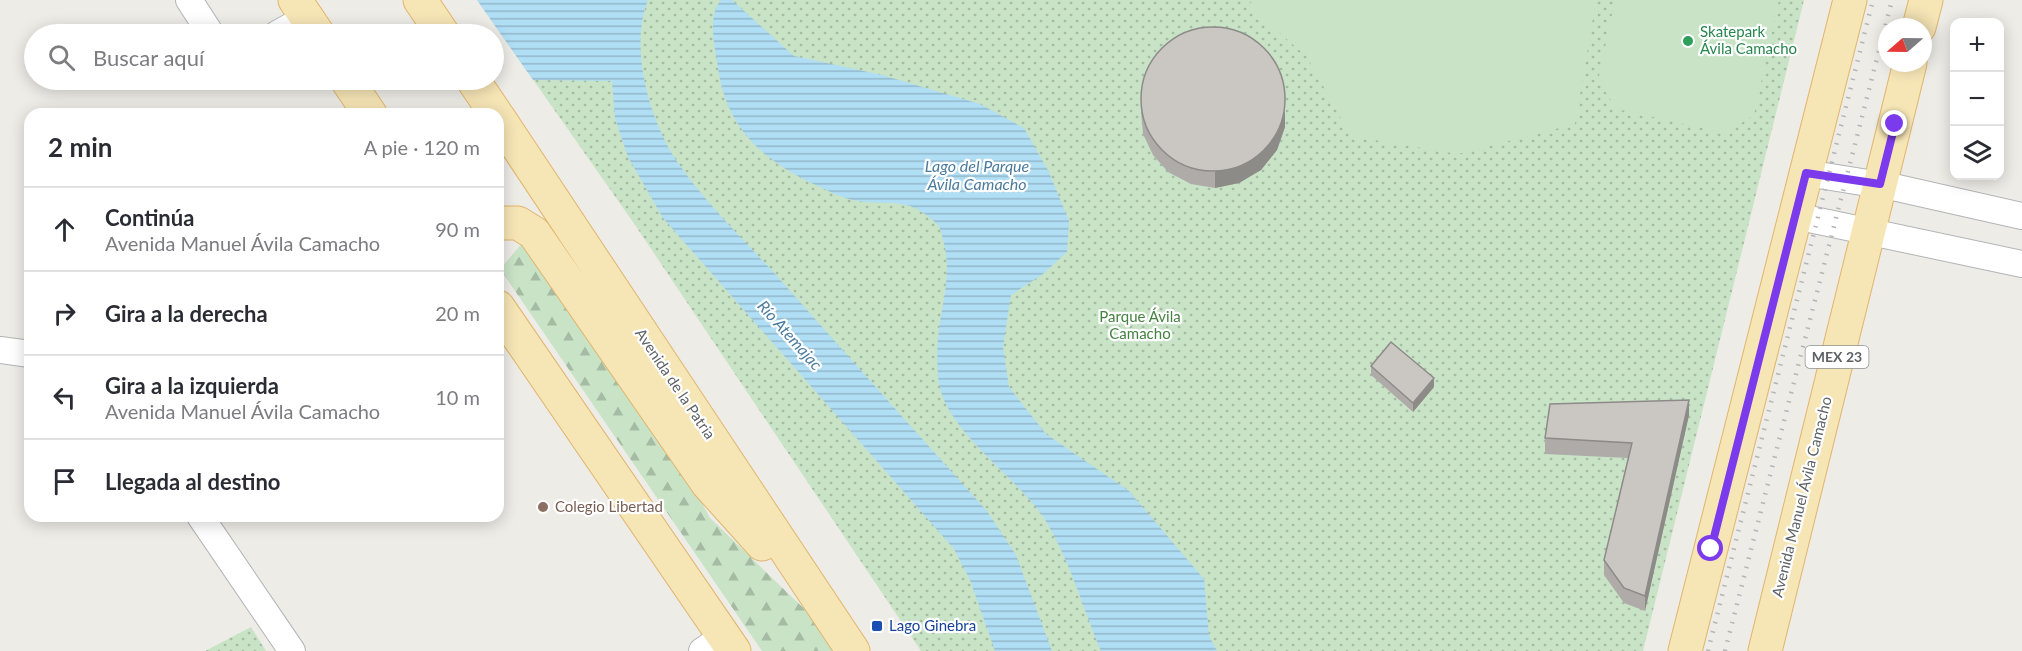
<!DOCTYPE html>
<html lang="es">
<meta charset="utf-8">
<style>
:root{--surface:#fff;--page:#f7f7f7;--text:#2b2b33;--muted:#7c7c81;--line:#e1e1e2}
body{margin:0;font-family:Lato,sans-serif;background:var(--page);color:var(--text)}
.controls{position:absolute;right:18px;top:18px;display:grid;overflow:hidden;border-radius:12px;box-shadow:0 3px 15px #0003}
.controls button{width:54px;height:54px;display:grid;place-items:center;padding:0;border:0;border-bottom:2px solid var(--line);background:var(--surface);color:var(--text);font:30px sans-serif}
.compass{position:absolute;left:1878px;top:18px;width:54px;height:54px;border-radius:50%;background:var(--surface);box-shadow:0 3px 15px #0003;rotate:250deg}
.stop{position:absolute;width:18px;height:18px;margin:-14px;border:4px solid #7c3aed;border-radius:50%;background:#fff}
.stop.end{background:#7c3aed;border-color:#fff;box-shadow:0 2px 6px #0008}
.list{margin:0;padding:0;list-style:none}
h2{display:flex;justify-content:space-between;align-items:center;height:78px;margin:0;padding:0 24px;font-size:26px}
h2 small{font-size:20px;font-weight:400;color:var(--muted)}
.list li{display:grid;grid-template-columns:39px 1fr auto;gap:18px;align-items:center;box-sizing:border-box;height:84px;padding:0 24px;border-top:2px solid var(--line)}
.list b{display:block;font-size:22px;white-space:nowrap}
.list p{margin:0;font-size:20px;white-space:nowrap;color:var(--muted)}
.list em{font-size:20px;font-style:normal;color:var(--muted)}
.icon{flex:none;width:33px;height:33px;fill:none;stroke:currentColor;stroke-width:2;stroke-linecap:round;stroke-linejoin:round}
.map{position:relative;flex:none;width:2022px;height:651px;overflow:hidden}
.search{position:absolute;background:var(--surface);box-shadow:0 3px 15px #0003;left:24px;top:24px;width:480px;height:66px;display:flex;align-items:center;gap:15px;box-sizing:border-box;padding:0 21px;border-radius:33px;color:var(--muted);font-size:22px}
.panel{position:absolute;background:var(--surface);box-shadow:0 3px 15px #0003;left:24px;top:108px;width:480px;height:414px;border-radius:18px}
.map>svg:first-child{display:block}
.forest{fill:url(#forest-firs)}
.park{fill:url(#park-dots)}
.garden{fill:#c9e3c6}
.water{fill:url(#water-rules)}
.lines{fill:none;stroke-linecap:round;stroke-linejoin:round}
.minor-casing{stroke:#b2b4b7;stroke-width:28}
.primary-casing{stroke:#e1b56d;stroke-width:35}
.minor{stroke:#fff;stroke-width:26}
.primary{stroke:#f6e5b5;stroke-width:33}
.rail{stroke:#b4b5b5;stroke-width:4.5;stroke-dasharray:1.5 8;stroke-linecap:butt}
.wall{fill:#aeaba8}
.shaded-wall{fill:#8d8b88}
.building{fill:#cac7c3;stroke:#8d8b88;stroke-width:1.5}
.route{stroke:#7c3aed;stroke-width:8}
.leisure-dot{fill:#2e9e5b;stroke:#fff;stroke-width:2}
.education-dot{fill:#8d6e63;stroke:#fff;stroke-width:2}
.transit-dot{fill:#1a4fb4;stroke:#fff;stroke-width:2}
.labels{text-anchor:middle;stroke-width:4.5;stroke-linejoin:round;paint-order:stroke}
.shield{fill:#fff;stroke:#8e9193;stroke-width:1.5}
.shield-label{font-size:14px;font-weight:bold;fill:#5e6265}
.leisure-label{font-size:15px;fill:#27864d;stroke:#fff;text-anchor:start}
.park-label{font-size:15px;fill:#448240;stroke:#fff}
.street-label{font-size:15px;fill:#5e6265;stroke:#fff}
.education-label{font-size:15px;fill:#785e54;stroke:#fff;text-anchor:start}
.transit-label{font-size:15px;fill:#164399;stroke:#fff;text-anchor:start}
.water-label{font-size:16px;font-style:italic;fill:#4b7b9d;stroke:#fff}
</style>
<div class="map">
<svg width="2022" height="651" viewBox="0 0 2022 651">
<defs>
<pattern id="forest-firs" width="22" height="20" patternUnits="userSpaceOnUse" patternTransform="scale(1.5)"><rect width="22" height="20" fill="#c9e3c6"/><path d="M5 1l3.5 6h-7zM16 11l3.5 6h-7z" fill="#a6bba4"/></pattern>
<pattern id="park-dots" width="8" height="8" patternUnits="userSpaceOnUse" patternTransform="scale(1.5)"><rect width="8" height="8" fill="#c9e3c6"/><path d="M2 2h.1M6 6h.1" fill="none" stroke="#a6bba4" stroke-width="1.8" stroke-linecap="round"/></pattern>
<pattern id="water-rules" width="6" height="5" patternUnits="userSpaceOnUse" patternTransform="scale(1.5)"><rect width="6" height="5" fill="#b0def5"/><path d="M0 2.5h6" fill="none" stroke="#92b7ca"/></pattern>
</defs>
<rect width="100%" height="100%" fill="#eeece7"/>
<!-- forest -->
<path class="forest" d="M525 240 610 333 710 518 821 625 838 651H762L500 269Z"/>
<!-- park -->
<path class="park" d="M477 0H1804L1643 651H921L633 222Z
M251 627 266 651H205Z"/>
<!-- garden -->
<path class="garden" d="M1254 0H1596L1575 124 1458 154 1351 136 1307 57 1248 5Z
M1615 0H1779L1754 115 1725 133 1617 109 1598 81Z"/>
<!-- water -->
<path class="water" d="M477 0H648C629 48 649 118 676 160 704 202 750 246 784 284 851 360 919 435 987 511L1016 555 1052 651H995L970 580 954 549 663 218 628 157 615 118 612 81 533 80Z
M721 0H732L794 56 882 75 980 104 1024 128 1049 172 1069 221 1067 252 1043 274 1011 295 1003 347 1009 387 1046 434 1129 491 1204 579 1209 636 1217 651H1101C1082 606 1070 560 1044 518 1017 477 948 433 939 384 937 370 937 352 938 338 941 304 953 275 943 240 942 235 941 228 937 224 905 193 889 208 853 200 839 197 825 189 811 183 757 156 724 124 717 61 714 43 708 15 721 0Z"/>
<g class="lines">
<!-- minor casing -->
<g class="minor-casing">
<path id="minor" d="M189 0 211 34
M277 34 306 18
M1806 173 1893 187 2022 216
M1795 216 2022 264
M0 350 30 354
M200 516 292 651
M702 651 724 636"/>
</g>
<!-- primary casing -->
<g class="primary-casing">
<path id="primary" d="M295 0 318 34
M420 0 443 34
M1919 27 1926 0
M347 80 370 114
M473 80 496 114
M498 117 853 651
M498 223H518L534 233 708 484 762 544
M498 307 734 651
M1685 651 1850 0
M1765 651 1910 63"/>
</g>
<!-- minor -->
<use href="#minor" class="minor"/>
<!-- primary -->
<use href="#primary" class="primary"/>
<!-- rail -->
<path class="rail" d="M1708 651 1873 0
M1725 651 1892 0"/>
</g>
<!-- wall -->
<path class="wall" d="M1141 95 1285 127 1277 150 1261 170 1239 183 1215 188 1191 184 1168 172 1153 155 1143 134 1141 111Z
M1371 366 1434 387 1413 412 1371 375Z
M1689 415 1645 611 1624 603 1604 575V560L1628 458 1545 454V438Z"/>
<!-- shaded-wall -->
<path class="shaded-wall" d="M1285 112V127L1277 150 1261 170 1239 183 1215 188V172Z
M1434 378V387L1413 412V403Z
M1689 400V415L1645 611V596Z"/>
<!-- building -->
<path class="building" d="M1141 99a72 72 0 1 1 144 0a72 72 0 1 1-144 0Z
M1391 342 1434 378 1413 403 1371 366Z
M1689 400 1645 596 1624 588 1604 560 1632 443 1545 438 1550 404Z"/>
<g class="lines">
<!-- route -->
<path class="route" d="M1711 549 1806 173 1880 184 1895 124"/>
</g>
<!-- markers -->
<circle class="leisure-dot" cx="1688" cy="41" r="6"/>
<circle class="education-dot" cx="543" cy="507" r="6"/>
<rect class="transit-dot" x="871" y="620" width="12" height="12" rx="3"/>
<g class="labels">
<!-- shield labels -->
<rect class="shield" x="1805.5" y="346" width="63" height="22" rx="4.5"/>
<g class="shield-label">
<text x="1837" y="362">MEX 23</text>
</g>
<!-- leisure labels -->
<g class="leisure-label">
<text x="1700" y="37">Skatepark<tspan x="1700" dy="17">Ávila Camacho</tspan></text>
</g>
<!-- park labels -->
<g class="park-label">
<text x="1140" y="322">Parque Ávila<tspan x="1140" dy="17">Camacho</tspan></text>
</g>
<!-- street labels -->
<g class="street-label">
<text transform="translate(675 384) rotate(56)" y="5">Avenida de la Patria</text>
<text transform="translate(1802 497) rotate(-76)" y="5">Avenida Manuel Ávila Camacho</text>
</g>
<!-- education labels -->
<g class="education-label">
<text x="555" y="512">Colegio Libertad</text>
</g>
<!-- transit labels -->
<g class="transit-label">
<text x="889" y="631">Lago Ginebra</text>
</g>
<!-- water labels -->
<g class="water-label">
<text x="977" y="172">Lago del Parque<tspan x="977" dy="18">Ávila Camacho</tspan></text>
<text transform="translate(790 335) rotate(48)" y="6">Río Atemajac</text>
</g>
</g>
</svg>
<div class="controls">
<button>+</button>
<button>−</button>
<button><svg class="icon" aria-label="layers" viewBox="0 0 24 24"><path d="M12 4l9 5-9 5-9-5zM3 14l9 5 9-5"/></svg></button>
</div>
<svg class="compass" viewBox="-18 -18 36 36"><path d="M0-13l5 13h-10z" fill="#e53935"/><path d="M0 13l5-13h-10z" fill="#7c7c81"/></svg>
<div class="stop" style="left:1711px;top:549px"></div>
<div class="stop end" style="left:1895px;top:124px"></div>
<div class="search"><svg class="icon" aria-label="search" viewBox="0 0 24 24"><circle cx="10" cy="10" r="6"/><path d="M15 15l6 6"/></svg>Buscar aquí</div>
<section class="panel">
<h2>2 min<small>A pie · 120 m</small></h2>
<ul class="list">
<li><svg class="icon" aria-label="ahead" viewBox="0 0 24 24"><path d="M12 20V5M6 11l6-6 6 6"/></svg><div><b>Continúa</b><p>Avenida Manuel Ávila Camacho</p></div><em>90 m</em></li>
<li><svg class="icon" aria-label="right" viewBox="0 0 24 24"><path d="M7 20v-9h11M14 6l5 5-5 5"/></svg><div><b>Gira a la derecha</b></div><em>20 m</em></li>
<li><svg class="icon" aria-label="left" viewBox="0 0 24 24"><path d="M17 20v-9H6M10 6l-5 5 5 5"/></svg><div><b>Gira a la izquierda</b><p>Avenida Manuel Ávila Camacho</p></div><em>10 m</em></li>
<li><svg class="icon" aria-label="arrive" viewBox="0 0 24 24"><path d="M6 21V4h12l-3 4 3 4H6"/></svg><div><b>Llegada al destino</b></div></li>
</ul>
</section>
</div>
